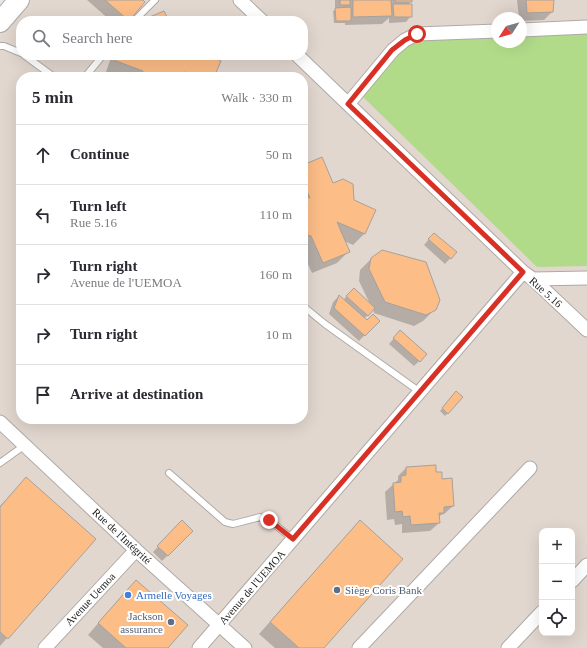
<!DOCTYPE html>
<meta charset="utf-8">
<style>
:root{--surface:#fff;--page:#f7f7f7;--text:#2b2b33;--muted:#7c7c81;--line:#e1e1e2}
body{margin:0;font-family:"Times New Roman",serif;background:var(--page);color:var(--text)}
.controls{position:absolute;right:12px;bottom:12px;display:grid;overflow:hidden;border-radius:8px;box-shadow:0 4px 16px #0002}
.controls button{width:36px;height:36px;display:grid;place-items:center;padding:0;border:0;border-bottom:1px solid var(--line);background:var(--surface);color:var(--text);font:20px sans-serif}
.compass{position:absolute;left:491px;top:12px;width:36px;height:36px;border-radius:50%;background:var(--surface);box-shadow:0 4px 16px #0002;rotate:234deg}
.stop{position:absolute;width:12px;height:12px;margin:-9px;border:3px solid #d93025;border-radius:50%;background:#fff}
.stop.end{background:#d93025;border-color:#fff;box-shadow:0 1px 4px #0008}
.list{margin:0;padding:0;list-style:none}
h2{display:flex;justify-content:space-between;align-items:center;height:52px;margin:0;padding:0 16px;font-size:17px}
h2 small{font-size:13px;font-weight:400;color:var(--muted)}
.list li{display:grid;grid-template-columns:26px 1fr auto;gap:12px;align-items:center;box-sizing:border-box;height:60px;padding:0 16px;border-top:1px solid var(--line)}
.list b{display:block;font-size:15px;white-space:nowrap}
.list p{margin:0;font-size:13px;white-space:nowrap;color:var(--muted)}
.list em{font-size:13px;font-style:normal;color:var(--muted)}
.icon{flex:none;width:22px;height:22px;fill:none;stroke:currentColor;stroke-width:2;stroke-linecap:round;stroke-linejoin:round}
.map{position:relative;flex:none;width:587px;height:648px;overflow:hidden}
.search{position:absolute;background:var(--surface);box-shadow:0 4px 16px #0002;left:16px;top:16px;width:292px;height:44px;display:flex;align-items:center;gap:10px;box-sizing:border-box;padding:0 14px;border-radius:16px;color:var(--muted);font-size:15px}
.panel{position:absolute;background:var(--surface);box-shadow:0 4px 16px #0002;left:16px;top:72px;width:292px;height:352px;border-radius:16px}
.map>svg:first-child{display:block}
.built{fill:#e2d7cf;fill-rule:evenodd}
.green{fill:#b1da89}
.shadow{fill:#0003}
.building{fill:#fcbd87;stroke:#a5a19e}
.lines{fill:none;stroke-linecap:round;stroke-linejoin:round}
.lane-casing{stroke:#aeaaa7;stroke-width:8}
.street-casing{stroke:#aeaaa7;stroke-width:15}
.primary-casing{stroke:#aeaaa7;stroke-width:22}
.lane{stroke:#fff;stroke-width:6}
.street{stroke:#fff;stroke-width:13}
.primary{stroke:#fff;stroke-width:20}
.route{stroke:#d93025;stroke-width:5}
.service-dot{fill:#5c6f8a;stroke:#fff;stroke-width:1.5}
.shop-dot{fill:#3f7fe0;stroke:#fff;stroke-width:1.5}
.labels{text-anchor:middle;stroke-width:4;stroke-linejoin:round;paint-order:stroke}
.street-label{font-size:11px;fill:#252322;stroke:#fff}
.service-label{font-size:11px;fill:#4e5e75;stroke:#fff;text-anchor:start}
.shop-label{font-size:11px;fill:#366cbe;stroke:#fff;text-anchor:start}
</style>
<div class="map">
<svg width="587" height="648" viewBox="0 0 587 648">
<rect width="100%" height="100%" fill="#ebe6e2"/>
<!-- built -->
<path class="built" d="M18 0H587V648H0V21ZM497 18H521V42H497ZM21 21H303V55H21ZM21 77H303V419H21ZM542 531H572V633H542Z"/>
<!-- green -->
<path class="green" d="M587 34V266L537 267 362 96 411 40 497 37V42H521V36Z"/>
<!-- shadow -->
<path class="shadow" d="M87 0H141L143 2 127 21H111Z
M335 0H411V1L408 5 411 16 406 22 389 23V18L382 24 345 25V23H334L333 11 335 10Z
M517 0H553L552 12 544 20 521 21V18H519Z
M112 55H206L213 77H119L106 72Z
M303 166 332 185 353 201 374 210 364 234 353 245 344 241 348 252 337 263 312 273 303 253Z
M429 239 456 252 445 264 424 245Z
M371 259 435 309 423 321 414 326 374 313 373 309 364 319 367 322 378 321 359 341 329 314 333 302 339 296 343 300 354 289 370 304 359 281 360 270Z
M395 337 426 354 414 366 389 344Z
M456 392 462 397 445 416 440 411Z
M406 468 436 473 441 480 453 506 444 514 441 515 438 518 439 523 430 531 402 533V524L395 525 394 519 387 520 385 492 398 480V476Z
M26 479 94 539 0 646V506Z
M182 522 192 531 162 561 153 552Z
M349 533 323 648H275L259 634Z
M125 592 166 648H103L88 635Z"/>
<!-- building -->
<path class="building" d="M105 0H143L145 2 129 21Z
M340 0H350V5H340Z
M353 0H391L392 16 353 17Z
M395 0H412V2H396Z
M526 0H554L553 12 527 13Z
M393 4H412V17H394Z
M351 7V21H336L335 8Z
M164 11 169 21H146L145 19Z
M118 55H209L221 61 214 77H195L184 72 183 77H141L143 71 116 61Z
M322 157 333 183 343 179 353 184 354 200 376 210 365 234 337 222 350 252 323 263 311 236 303 234V196L310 198 303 182V165Z
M434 233 457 252 451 259 428 239Z
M382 250 426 262 440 300 436 310 426 315 385 302 369 269 371 258Z
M354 288 375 308 368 316 346 296Z
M339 295 367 320 373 314 380 321 365 336 334 308Z
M400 330 427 354 420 362 393 338Z
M456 391 463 397 448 414 442 408Z
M436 465V472H442V479L452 478 454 506 444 507V513H439L440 523 411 525 410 516 403 517 402 511 395 512 393 483 401 482V476L406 475V467Z
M26 477 96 539 8 639 0 632V507Z
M182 520 193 531 168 556 157 546Z
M360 520 403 559 324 648H299L270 622Z
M136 580 188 625 168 648H126L98 623Z"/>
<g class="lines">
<!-- lane casing -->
<g class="lane-casing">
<path id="lane" d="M134 21 155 0
M0 46H4L21 53
M24 55 54 77
M85 77 103 55
M303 306 325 324 420 392
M0 463 25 445
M169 473 225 522 233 524 260 517 269 520 293 539"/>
</g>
<!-- street casing -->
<g class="street-casing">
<path id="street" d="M240 0 262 21
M521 30 587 27
M297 55 523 272 533 279 587 330
M348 104 393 50 405 40 417 34 497 31
M533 279 587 278
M0 422 136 550 245 648
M572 581 587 565
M45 648 136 550
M199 648 523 272
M359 648 530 468
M508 648 542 612"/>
</g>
<!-- primary casing -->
<g class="primary-casing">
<path id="primary" d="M0 22 19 0"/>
</g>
<!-- lane -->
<use href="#lane" class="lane"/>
<!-- street -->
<use href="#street" class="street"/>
<!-- primary -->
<use href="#primary" class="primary"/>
</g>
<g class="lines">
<!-- route -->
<path class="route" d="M269 520 293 539 523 272 348 104 392 50 405 40 417 34"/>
</g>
<!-- markers -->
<g class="service-dot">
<circle cx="337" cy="590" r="4"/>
<circle cx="171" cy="622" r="4"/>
</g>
<circle class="shop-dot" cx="128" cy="595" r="4"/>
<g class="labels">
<!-- street labels -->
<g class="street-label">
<text transform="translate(546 292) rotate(42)" y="4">Rue 5.16</text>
<text transform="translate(122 536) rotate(43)" y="4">Rue de l'Intégrité</text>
<text transform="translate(252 587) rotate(-49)" y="4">Avenue de l'UEMOA</text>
<text transform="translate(90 599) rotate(-47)" y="4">Avenue Uemoa</text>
</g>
<!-- service labels -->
<g class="service-label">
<text x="345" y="594">Siège Coris Bank</text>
<text x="163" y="620" text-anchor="end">Jackson<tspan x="163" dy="13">assurance</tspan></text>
</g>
<!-- shop labels -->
<g class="shop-label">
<text x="136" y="599">Armelle Voyages</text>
</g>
</g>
</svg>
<div class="controls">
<button>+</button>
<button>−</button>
<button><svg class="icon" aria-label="locate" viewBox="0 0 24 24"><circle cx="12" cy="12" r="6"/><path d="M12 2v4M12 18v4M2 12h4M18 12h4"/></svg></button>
</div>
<svg class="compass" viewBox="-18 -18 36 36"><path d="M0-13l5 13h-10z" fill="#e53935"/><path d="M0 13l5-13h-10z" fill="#7c7c81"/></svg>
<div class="stop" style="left:417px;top:34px"></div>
<div class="stop end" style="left:269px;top:520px"></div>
<div class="search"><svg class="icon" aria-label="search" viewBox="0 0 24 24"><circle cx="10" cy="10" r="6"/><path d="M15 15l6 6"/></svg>Search here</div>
<section class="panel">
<h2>5 min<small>Walk · 330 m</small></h2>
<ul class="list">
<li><svg class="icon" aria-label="ahead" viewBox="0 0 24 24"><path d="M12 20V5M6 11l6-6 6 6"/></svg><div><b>Continue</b></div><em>50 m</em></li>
<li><svg class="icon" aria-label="left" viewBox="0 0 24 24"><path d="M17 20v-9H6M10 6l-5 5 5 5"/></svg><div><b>Turn left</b><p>Rue 5.16</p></div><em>110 m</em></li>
<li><svg class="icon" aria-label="right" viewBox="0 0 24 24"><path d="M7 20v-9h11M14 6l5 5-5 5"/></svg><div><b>Turn right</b><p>Avenue de l'UEMOA</p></div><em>160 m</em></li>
<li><svg class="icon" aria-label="right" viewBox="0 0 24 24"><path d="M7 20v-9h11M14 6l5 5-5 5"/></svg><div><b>Turn right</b></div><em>10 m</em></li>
<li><svg class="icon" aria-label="arrive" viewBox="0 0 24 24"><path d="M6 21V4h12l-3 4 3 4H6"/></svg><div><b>Arrive at destination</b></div></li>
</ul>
</section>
</div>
